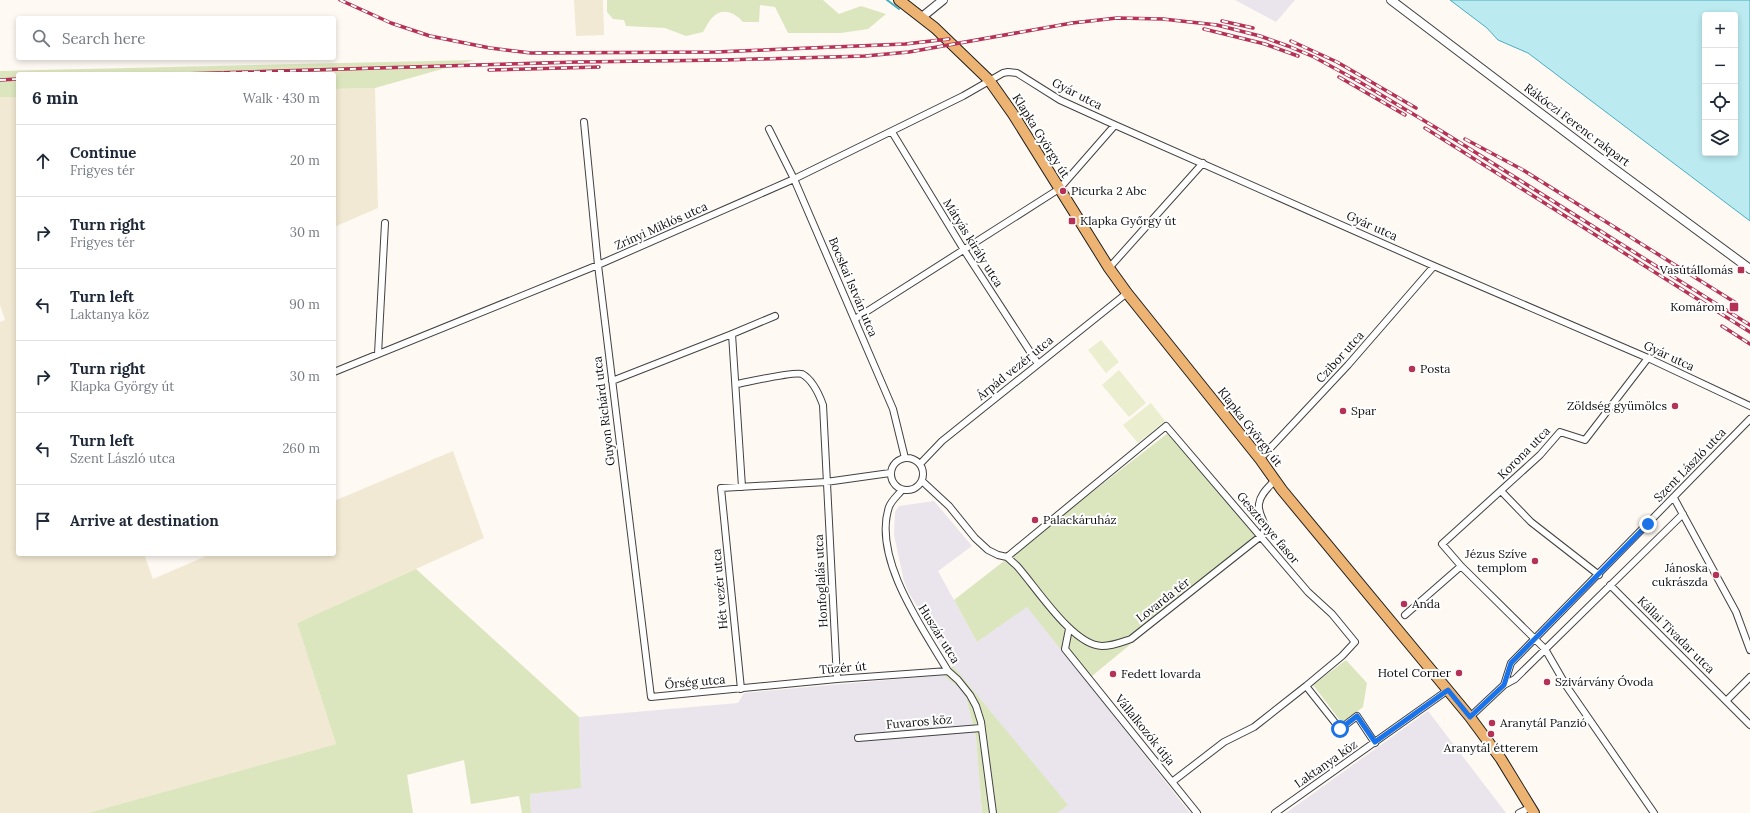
<!DOCTYPE html>
<meta charset="utf-8">
<style>
:root{--surface:#fff;--page:#f2f2f3;--text:#1f2937;--muted:#747a83;--line:#e0e1e3}
body{margin:0;font-family:Lora,serif;background:var(--page);color:var(--text)}
.controls{position:absolute;right:12px;top:12px;display:grid;overflow:hidden;border-radius:4px;box-shadow:0 2px 6px #0003}
.controls button{width:36px;height:36px;display:grid;place-items:center;padding:0;border:0;border-bottom:1px solid var(--line);background:var(--surface);color:var(--text);font:20px sans-serif}
.stop{position:absolute;width:12px;height:12px;margin:-9px;border:3px solid #1a73e8;border-radius:50%;background:#fff}
.stop.end{background:#1a73e8;border-color:#fff;box-shadow:0 1px 4px #0008}
.list{margin:0;padding:0;list-style:none}
h2{display:flex;justify-content:space-between;align-items:center;height:52px;margin:0;padding:0 16px;font-size:17px}
h2 small{font-size:13px;font-weight:400;color:var(--muted)}
.list li{display:grid;grid-template-columns:26px 1fr auto;gap:12px;align-items:center;box-sizing:border-box;height:72px;padding:0 16px;border-top:1px solid var(--line)}
.list b{display:block;font-size:15px;white-space:nowrap}
.list p{margin:0;font-size:13px;white-space:nowrap;color:var(--muted)}
.list em{font-size:13px;font-style:normal;color:var(--muted)}
.icon{flex:none;width:22px;height:22px;fill:none;stroke:currentColor;stroke-width:2;stroke-linecap:round;stroke-linejoin:round}
.map{position:relative;flex:none;width:1750px;height:813px;overflow:hidden}
.search{position:absolute;background:var(--surface);box-shadow:0 2px 6px #0003;left:16px;top:16px;width:320px;height:44px;display:flex;align-items:center;gap:10px;box-sizing:border-box;padding:0 14px;border-radius:4px;color:var(--muted);font-size:15px}
.panel{position:absolute;background:var(--surface);box-shadow:0 2px 6px #0003;left:16px;top:72px;width:320px;height:484px;border-radius:4px}
.map>svg:first-child{display:block}
.industrial{fill:#eae4ed}
.farmland{fill:#f2e9d4}
.green{fill:#dce6be}
.pitch{fill:#ebeecf}
.water{fill:#bbeaf1;stroke:#48aec2;fill-rule:evenodd}
.lines{fill:none;stroke-linecap:round;stroke-linejoin:round}
.stream{stroke:#48aec2;stroke-width:2}
.minor-casing{stroke:#424242;stroke-width:8}
.tertiary-casing{stroke:#424242;stroke-width:10}
.primary-casing{stroke:#202020;stroke-width:12}
.minor{stroke:#fff;stroke-width:6}
.tertiary{stroke:#fff;stroke-width:8}
.primary{stroke:#edb373;stroke-width:10}
.rail-casing{stroke:#b43256;stroke-width:3.5}
.rail{stroke:#fff;stroke-width:2;stroke-dasharray:6;stroke-linecap:butt}
.route{stroke:#1a73e8;stroke-width:5}
.poi-dot{fill:#b43256;stroke:#fff;stroke-width:1.5}
.labels{text-anchor:middle;stroke-width:4;stroke-linejoin:round;paint-order:stroke}
.street-label{font-size:12px;fill:#0f0f0f;stroke:#fff}
.poi-label{font-size:12px;fill:#0f0f0f;stroke:#fff;text-anchor:start}
</style>
<div class="map">
<svg width="1750" height="813" viewBox="0 0 1750 813">
<rect width="100%" height="100%" fill="#fef9f2"/>
<!-- industrial -->
<path class="industrial" d="M1235 0H1295L1276 22Z
M934 501 972 546 938 571 977 642 1027 606 1190 813H1057L1067 805 953 666 909 593 904 581 894 535 895 512 899 506Z
M943 675 965 692 976 738 982 813H531L530 794 581 787 579 717 738 703 744 693Z
M1428 711 1506 813H1286Z"/>
<!-- farmland -->
<path class="farmland" d="M574 0H603L604 35 576 36Z
M375 88 378 208 334 227V89Z
M0 97H18V554H144L153 579 211 554H334V501L453 451 484 538 297 623 336 744 88 813H0V322L5 320 0 305Z"/>
<!-- green -->
<path class="green" d="M607 0H823L839 14 861 6 886 14 868 29 841 33H788L775 7 760 5 759 22H743C736 14 724 7 714 16 710 19 706 27 703 32L686 36 665 28 626 26 624 20 613 19 607 12Z
M474 60 375 88 334 89V74H18V97H0V71Z
M1168 433 1258 539 1086 681 1027 607 977 642 954 600Z
M416 569 579 717 581 788 530 794 531 813H522L519 796 471 804 464 760 407 775 413 813H88L336 744 297 623Z
M1346 660 1367 683 1363 707 1342 723 1313 685Z
M953 666 1068 805 1057 813H982L976 738 965 692 943 675Z"/>
<!-- pitch -->
<path class="pitch" d="M1101 340 1119 362 1106 373 1088 350Z
M1119 370 1146 403 1129 417 1102 385Z
M1151 403 1165 421 1138 443 1123 425Z"/>
<!-- water -->
<path class="water" d="M1450 0H1750V221L1528 53 1498 40 1487 28ZM1705 15H1735V153H1705Z"/>
<g class="lines">
<!-- stream -->
<path class="stream" d="M887 0 899 9"/>
<!-- minor casing -->
<g class="minor-casing">
<path id="minor" d="M584 122 598 265 651 697 837 679 948 671
M769 129 794 179 893 409 905 458
M892 132 964 250 1038 364
M1109 268 1203 163
M855 319 1059 189 1115 125
M732 334 742 487
M378 354 385 223
M1648 358 1585 440 1560 432 1540 455 1442 544 1461 566 1545 649 1567 687 1654 813
M334 372 598 265 794 179 963 96 1003 73 1008 72 1017 73 1060 100 1115 125 1434 266 1648 358 1750 406
M612 381 732 334 775 316
M737 384C748 382 794 371 802 374 813 380 819 394 823 405L837 679
M891 474a16 16 0 1 1 32 0a16 16 0 1 1-32 0Z
M1260 459 1348 365 1434 266
M920 464 942 441 1127 293
M922 481 949 506 975 538 988 550 998 555 1007 557 1017 566C1036 587 1073 646 1102 646 1113 646 1122 642 1131 639L1261 536C1271 525 1257 516 1259 504 1260 494 1269 487 1275 480
M902 490C898 495 891 501 889 507 872 558 923 629 948 671L958 680 970 695 976 706 981 722 993 813
M1501 491 1531 522 1599 575
M1674 498 1736 612 1750 650
M1007 557 1166 426 1308 592 1332 614 1355 642 1342 656 1306 686 1254 727 1224 742 1172 782
M1610 585 1750 725
M1405 615 1461 566
M1069 629 1065 649 1197 813
M1504 685 1511 663 1750 419
M1306 686 1340 729 1357 716 1375 743
M741 689 721 488 826 482 890 473
M1726 701 1750 677
M1470 717 1504 685 1515 679 1683 514
M858 738 981 728
M1275 813 1448 690
M1519 813 1531 807"/>
</g>
<!-- tertiary casing -->
<g class="tertiary-casing">
<path id="tertiary" d="M1391 0 1609 165 1750 269
M922 17 943 0"/>
</g>
<!-- primary casing -->
<g class="primary-casing">
<path id="primary" d="M899 0 935 28 989 80 1013 114 1109 268 1127 293 1260 459 1282 490 1470 717 1501 759 1534 813"/>
</g>
<!-- minor -->
<use href="#minor" class="minor"/>
<!-- tertiary -->
<use href="#tertiary" class="tertiary"/>
<!-- primary -->
<use href="#primary" class="primary"/>
<!-- rail casing -->
<g class="rail-casing">
<path id="rail" d="M340 0 391 23 430 36 490 48 531 53 716 52 905 44 949 39
M1222 21 1253 28
M1204 29 1265 44 1298 56
M1291 41 1337 62 1416 108
M489 70 599 67
M182 74 578 62 724 60 865 56 909 52 1072 23 1117 18 1163 19 1217 25 1260 36 1288 46 1314 57 1358 81 1443 132 1750 325
M1339 77 1405 115
M0 80 18 79
M1425 128 1750 332
M1465 139 1523 170 1736 303
M1722 326 1750 344"/>
</g>
<!-- rail -->
<use href="#rail" class="rail"/>
</g>
<g class="lines">
<!-- route -->
<path class="route" d="M1340 729 1357 716 1375 742 1448 690 1470 717 1504 685 1511 663 1648 524"/>
</g>
<!-- markers -->
<g class="poi-dot">
<circle cx="1063" cy="191" r="4"/>
<rect x="1068" y="217" width="8" height="8" rx="2"/>
<rect x="1737" y="266" width="8" height="8" rx="2"/>
<rect x="1729" y="302" width="10" height="10" rx="2"/>
<circle cx="1412" cy="369" r="4"/>
<circle cx="1675" cy="406" r="4"/>
<circle cx="1343" cy="411" r="4"/>
<circle cx="1035" cy="520" r="4"/>
<circle cx="1535" cy="561" r="4"/>
<circle cx="1716" cy="575" r="4"/>
<circle cx="1404" cy="604" r="4"/>
<circle cx="1459" cy="673" r="4"/>
<circle cx="1113" cy="674" r="4"/>
<circle cx="1547" cy="682" r="4"/>
<circle cx="1492" cy="723" r="4"/>
<circle cx="1491" cy="734" r="4"/>
</g>
<g class="labels">
<!-- street labels -->
<g class="street-label">
<text transform="translate(1077 94) rotate(27)" y="4">Gyár utca</text>
<text transform="translate(1577 125) rotate(37)" y="4">Rákóczi Ferenc rakpart</text>
<text transform="translate(1041 136) rotate(58)" y="4">Klapka György út</text>
<text transform="translate(661 226) rotate(-24)" y="4">Zrínyi Miklós utca</text>
<text transform="translate(1372 226) rotate(24)" y="4">Gyár utca</text>
<text transform="translate(973 243) rotate(58)" y="4">Mátyás király utca</text>
<text transform="translate(853 287) rotate(67)" y="4">Bocskai István utca</text>
<text transform="translate(1669 356) rotate(25)" y="4">Gyár utca</text>
<text transform="translate(1340 357) rotate(-48)" y="4">Czibor utca</text>
<text transform="translate(1015 368) rotate(-39)" y="4">Árpád vezér utca</text>
<text transform="translate(604 411) rotate(-97)" y="4">Guyon Richárd utca</text>
<text transform="translate(1250 427) rotate(52)" y="4">Klapka György út</text>
<text transform="translate(1524 453) rotate(-45)" y="4">Korona utca</text>
<text transform="translate(1690 465) rotate(-46)" y="4">Szent László utca</text>
<text transform="translate(1268 528) rotate(50)" y="4">Gesztenye fasor</text>
<text transform="translate(821 581) rotate(-93)" y="4">Honfoglalás utca</text>
<text transform="translate(720 589) rotate(-95)" y="4">Hét vezér utca</text>
<text transform="translate(1163 600) rotate(-38)" y="4">Lovarda tér</text>
<text transform="translate(939 634) rotate(58)" y="4">Huszár utca</text>
<text transform="translate(1676 635) rotate(45)" y="4">Kállai Tivadar utca</text>
<text transform="translate(843 668) rotate(-5)" y="4">Tüzér út</text>
<text transform="translate(695 682) rotate(-5)" y="4">Őrség utca</text>
<text transform="translate(919 722) rotate(-5)" y="4">Fuvaros köz</text>
<text transform="translate(1145 730) rotate(51)" y="4">Vállalkozók útja</text>
<text transform="translate(1326 764) rotate(-35)" y="4">Laktanya köz</text>
</g>
<!-- poi labels -->
<g class="poi-label">
<text x="1071" y="195">Picurka 2 Abc</text>
<text x="1080" y="225">Klapka Győrgy út</text>
<text x="1733" y="274" text-anchor="end">Vasútállomás</text>
<text x="1725" y="311" text-anchor="end">Komárom</text>
<text x="1420" y="373">Posta</text>
<text x="1667" y="410" text-anchor="end">Zöldség gyümölcs</text>
<text x="1351" y="415">Spar</text>
<text x="1043" y="524">Palackáruház</text>
<text x="1527" y="558" text-anchor="end">Jézus Szíve<tspan x="1527" dy="14">templom</tspan></text>
<text x="1708" y="572" text-anchor="end">Jánoska<tspan x="1708" dy="14">cukrászda</tspan></text>
<text x="1412" y="608">Anda</text>
<text x="1451" y="677" text-anchor="end">Hotel Corner</text>
<text x="1121" y="678">Fedett lovarda</text>
<text x="1555" y="686">Szivárvány Óvoda</text>
<text x="1500" y="727">Aranytál Panzió</text>
<text x="1491" y="752" text-anchor="middle">Aranytál étterem</text>
</g>
</g>
</svg>
<div class="controls">
<button>+</button>
<button>−</button>
<button><svg class="icon" aria-label="locate" viewBox="0 0 24 24"><circle cx="12" cy="12" r="6"/><path d="M12 2v4M12 18v4M2 12h4M18 12h4"/></svg></button>
<button><svg class="icon" aria-label="layers" viewBox="0 0 24 24"><path d="M12 4l9 5-9 5-9-5zM3 14l9 5 9-5"/></svg></button>
</div>
<div class="stop" style="left:1340px;top:729px"></div>
<div class="stop end" style="left:1648px;top:524px"></div>
<div class="search"><svg class="icon" aria-label="search" viewBox="0 0 24 24"><circle cx="10" cy="10" r="6"/><path d="M15 15l6 6"/></svg>Search here</div>
<section class="panel">
<h2>6 min<small>Walk · 430 m</small></h2>
<ul class="list">
<li><svg class="icon" aria-label="ahead" viewBox="0 0 24 24"><path d="M12 20V5M6 11l6-6 6 6"/></svg><div><b>Continue</b><p>Frigyes tér</p></div><em>20 m</em></li>
<li><svg class="icon" aria-label="right" viewBox="0 0 24 24"><path d="M7 20v-9h11M14 6l5 5-5 5"/></svg><div><b>Turn right</b><p>Frigyes tér</p></div><em>30 m</em></li>
<li><svg class="icon" aria-label="left" viewBox="0 0 24 24"><path d="M17 20v-9H6M10 6l-5 5 5 5"/></svg><div><b>Turn left</b><p>Laktanya köz</p></div><em>90 m</em></li>
<li><svg class="icon" aria-label="right" viewBox="0 0 24 24"><path d="M7 20v-9h11M14 6l5 5-5 5"/></svg><div><b>Turn right</b><p>Klapka György út</p></div><em>30 m</em></li>
<li><svg class="icon" aria-label="left" viewBox="0 0 24 24"><path d="M17 20v-9H6M10 6l-5 5 5 5"/></svg><div><b>Turn left</b><p>Szent László utca</p></div><em>260 m</em></li>
<li><svg class="icon" aria-label="arrive" viewBox="0 0 24 24"><path d="M6 21V4h12l-3 4 3 4H6"/></svg><div><b>Arrive at destination</b></div></li>
</ul>
</section>
</div>
